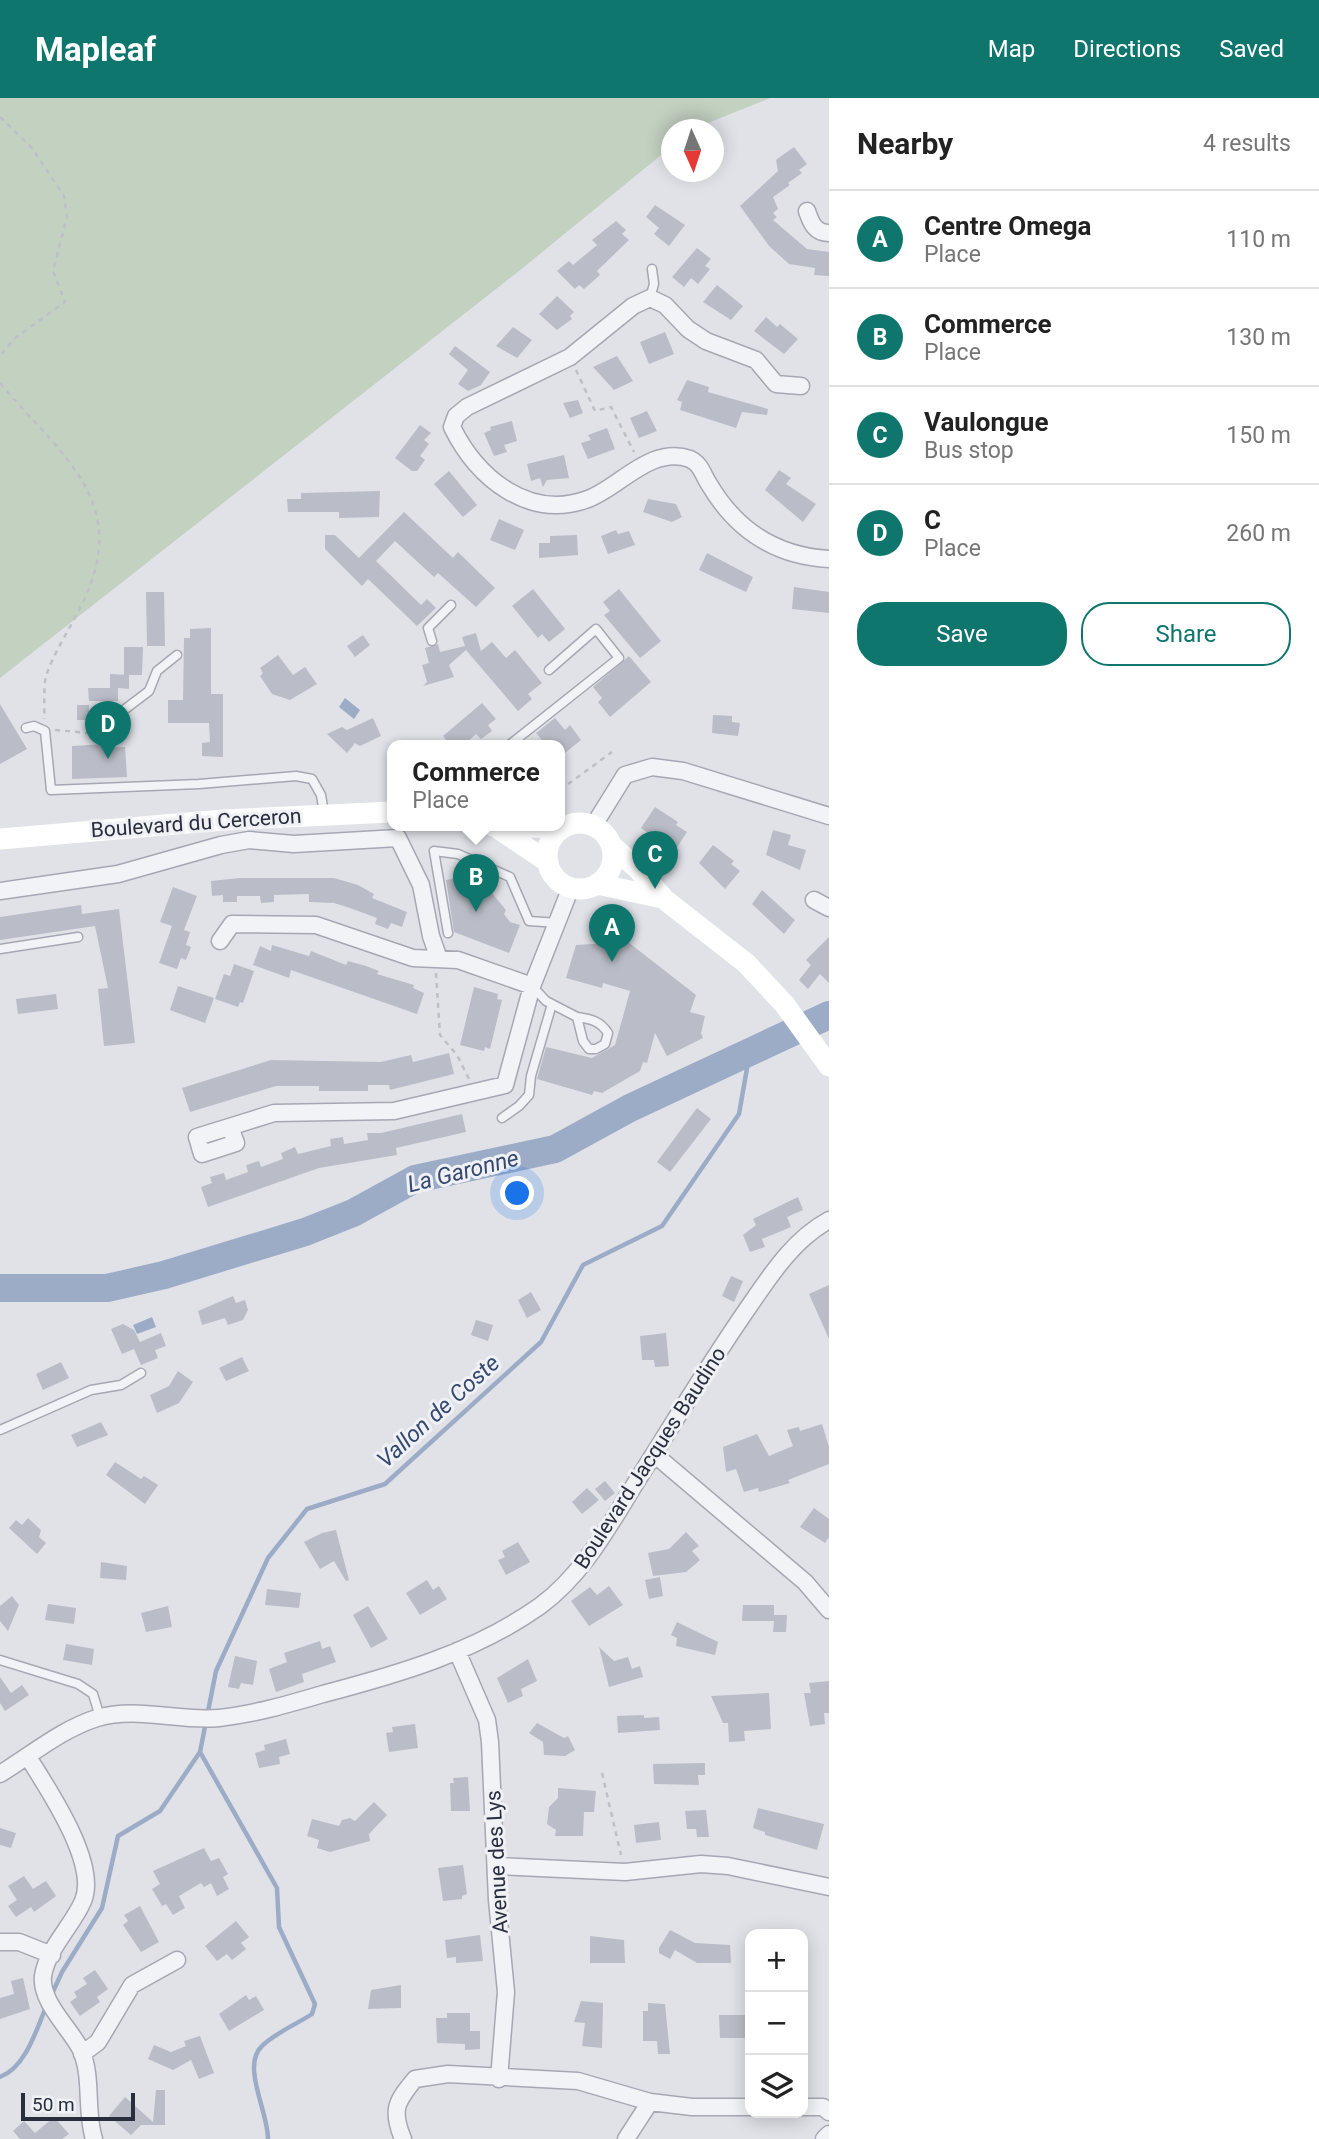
<!DOCTYPE html>
<meta charset="utf-8">
<style>
:root{--surface:#fff;--page:#f2f2f2;--text:#222;--muted:#767676;--line:#e0e0e0;--accent:#0f766e}
body{margin:0;font-family:Roboto,sans-serif;background:var(--page);color:var(--text)}
.controls{position:absolute;right:21px;bottom:21px;display:grid;overflow:hidden;border-radius:14px;box-shadow:0 4px 18px #0003}
.controls button{width:63px;height:63px;display:grid;place-items:center;padding:0;border:0;border-bottom:2px solid var(--line);background:var(--surface);color:var(--text);font:35px sans-serif}
.compass{position:absolute;left:661px;top:21px;width:63px;height:63px;border-radius:50%;background:var(--surface);box-shadow:0 4px 18px #0003;rotate:177deg}
.scale{position:absolute;left:21px;bottom:18px;width:114px;box-sizing:border-box;padding-left:7px;border:4px solid #292e3e;border-top:0;font-size:19px;line-height:24px;white-space:nowrap;color:#292e3e;-webkit-text-stroke:5px #eff1f5;paint-order:stroke}
.you{position:absolute;left:518px;top:1096px;width:24px;height:24px;margin:-18px;border:5px solid #fff;border-radius:50%;background:#1a73e8;box-shadow:0 0 0 10px #1a73e833}
.badge{display:grid;place-items:center;width:46px;height:46px;border-radius:50%;background:var(--accent);color:#fff;font-size:23px;font-weight:700}
.pin{position:absolute;translate:-50% -58px;filter:drop-shadow(0 2px 4px #0008)}
.pin::after{content:'';position:absolute;top:37px;width:24px;height:21px;background:inherit;clip-path:polygon(0 0,100% 0,50% 100%)}
.popup{position:absolute;left:387px;top:642px;width:178px;height:91px;box-sizing:border-box;display:grid;place-content:center;border-radius:14px;background:var(--surface);filter:drop-shadow(0 2px 5px #0005);font-size:23px;white-space:nowrap;color:var(--muted)}
.popup b{font-size:26px;color:var(--text)}
.popup::after{content:'';position:absolute;left:50%;top:100%;margin-left:-14px;border:14px solid transparent;border-top-color:var(--surface)}
.list{margin:0;padding:0;list-style:none}
h2{display:flex;justify-content:space-between;align-items:center;height:91px;margin:0;padding:0 28px;font-size:30px}
h2 small{font-size:23px;font-weight:400;color:var(--muted)}
.list li{display:grid;grid-template-columns:46px 1fr auto;gap:21px;align-items:center;box-sizing:border-box;height:98px;padding:0 28px;border-top:2px solid var(--line)}
.list b{display:block;font-size:26px;white-space:nowrap}
.list p{margin:0;font-size:23px;white-space:nowrap;color:var(--muted)}
.list em{font-size:23px;font-style:normal;color:var(--muted)}
.actions{display:flex;gap:14px;padding:21px 28px}
.actions a{flex:1;padding:16px 0;border:2px solid var(--accent);border-radius:28px;text-align:center;font-size:24px;color:var(--accent)}
.actions .main{background:var(--accent);color:#fff}
.icon{flex:none;width:38px;height:38px;fill:none;stroke:currentColor;stroke-width:2;stroke-linecap:round;stroke-linejoin:round}
.map{position:relative;flex:none;width:829px;height:2041px;overflow:hidden}
header{display:flex;align-items:center;gap:42px;box-sizing:border-box;height:98px;padding:0 35px;background:var(--accent);color:#fff}
header strong{font-size:33px}
nav{display:flex;gap:38px;margin-inline-start:auto;font-size:24px}
main{display:flex}
aside{flex:1;background:var(--surface)}
.map>svg:first-child{display:block}
.green{fill:#c3d1c1}
.water{fill:#9dacc6}
.lines{fill:none;stroke-linecap:round;stroke-linejoin:round}
.stream{stroke:#9dacc6;stroke-width:4.5}
.river{stroke:#9dacc6;stroke-width:28}
.building{fill:#babdc7}
.lane-casing{stroke:#a5a8b2;stroke-width:11}
.street-casing{stroke:#a5a8b2;stroke-width:19}
.path{stroke:#bec0c6;stroke-width:2.5;stroke-dasharray:5 5;stroke-linecap:butt}
.lane{stroke:#f2f3f6;stroke-width:8}
.street{stroke:#f2f3f6;stroke-width:16}
.secondary{stroke:#fff;stroke-width:21}
.labels{text-anchor:middle;stroke-width:6;stroke-linejoin:round;paint-order:stroke}
.street-label{font-size:21px;fill:#292e3e;stroke:#eff1f5}
.water-label{font-size:23px;font-style:italic;fill:#364970;stroke:#eff1f5}
</style>
<header>
<strong>Mapleaf</strong>
<nav><a>Map</a><a>Directions</a><a>Saved</a></nav>
</header>
<main>
<div class="map">
<svg width="829" height="2041" viewBox="0 0 829 2041">
<rect width="100%" height="100%" fill="#e0e2e8"/>
<!-- green -->
<path class="green" d="M0 0H770L693 31 671 32V49L519 173 0 580Z"/>
<!-- water -->
<path class="water" d="M345 600 360 612 354 621 339 609Z
M829 911V925L795 940 750 953C771 932 801 922 829 911Z
M152 1219 156 1229 137 1236 133 1227Z"/>
<g class="lines">
<!-- stream -->
<path class="stream" d="M200 1654 277 1790 279 1829 315 1906 312 1916C297 1926 275 1935 262 1948 241 1968 268 2013 268 2041
M51 1898 62 1874 102 1810 118 1738 160 1713 200 1654 216 1573 268 1460 307 1411 385 1386 541 1244 583 1167 662 1128 739 1016 750 953
M0 1979C25 1970 36 1933 46 1909"/>
<!-- river -->
<path class="river" d="M0 1190H107L164 1177 305 1134 353 1115 415 1081 555 1051 630 1010 829 917"/>
</g>
<!-- building -->
<path class="building" d="M794 49 807 66 799 72 802 75 788 85 790 87 773 99 778 111 773 115 777 119 773 122 807 151 829 154V178L814 177 815 170 789 166 769 148 740 108 778 73 776 62Z
M655 107 685 127 669 148 654 136 659 130 646 119Z
M616 123 626 132 622 136 629 142 597 173 600 177 584 191 579 187 575 191 557 173 569 163 573 167 597 147 592 142Z
M697 150 711 161 705 168 710 171 698 186 691 180 684 189 672 179Z
M717 187 743 208 731 222 703 204Z
M557 198 574 214 570 218 572 221 557 232 539 216Z
M766 219 777 229 780 226 798 241 784 256 754 233Z
M513 229 532 242 517 260 496 248Z
M665 234 674 256 649 266 640 244Z
M455 248 490 274 481 287 468 293 458 286 468 272 449 256Z
M617 258 633 283 614 292 593 269Z
M687 282 709 289 708 294 768 311 767 317 742 314 736 330 680 312 682 304 677 302Z
M578 302 583 315 570 320 563 305Z
M647 313 657 333 639 340 630 320Z
M512 323 517 343 504 347 507 354 494 358 484 335 491 332 490 329Z
M420 327 431 335 424 342 429 346 420 358 425 362 417 373H412L395 360Z
M607 330 615 351 588 361 581 345 591 342 588 337Z
M564 357 569 380 547 382 543 389 540 380 531 383 527 366Z
M779 372 791 380 786 386 816 406 803 424 765 392Z
M449 373 477 407 463 419 434 386Z
M380 393 379 419 339 420V414H288L287 401H301V395Z
M648 401 676 406 682 419 672 424 643 414Z
M404 414 453 460 458 454 495 490 476 509 438 475 434 479 395 443 376 463 421 507 427 501 436 510 417 528 368 481 362 488 325 451V437H335L359 460Z
M499 421 524 432 515 452 490 442Z
M616 432 618 436 629 433 635 447 608 456 601 438Z
M577 437 578 457 539 460V445H550V438Z
M707 455 753 479 746 494 699 472Z
M794 489 829 494V515L792 511Z
M533 491 565 531 549 544 542 536 538 540 512 508Z
M619 491 661 543 640 560 604 517 610 513 603 504Z
M146 494H164L165 548H147Z
M211 530V596H223V659L202 658V645L210 644 209 625H168V602H183L184 540H190V531Z
M476 535 481 553 492 544 506 560 515 552 542 585 528 596 532 601 518 613 466 552 449 567 454 579 423 588 427 584 422 567 429 565 425 550 438 546 440 554 465 548 462 539Z
M363 537 370 547 355 559 347 548Z
M124 549H143L142 577H124Z
M278 557 293 577 305 569 317 586 290 602 272 596 260 578 263 575 260 570Z
M629 558 651 584 610 619 598 604 602 600 593 589Z
M110 576 129 577V591L118 590V603H89L88 590H115H110Z
M482 605 496 621 488 627 492 633 481 641 476 636 463 648H451L443 638Z
M0 606 27 651 0 666Z
M77 607H89V622H77Z
M713 617 732 618V624L740 625 738 638 712 635Z
M373 620 381 638 360 648 355 645 347 655 327 636 342 629 347 632Z
M555 620 565 632 570 627 581 642 560 659V648H547L536 635Z
M105 646V650L125 649 127 679 72 681V648Z
M655 709 678 724 676 727 687 734 674 754 641 730Z
M773 732 791 737 788 747 806 752 800 772 766 757Z
M713 747 734 763 731 766 740 773 725 791 699 765Z
M476 776 506 812 504 816 510 824 520 827 509 855 454 834 446 782Z
M240 780H334L358 787 374 796 372 800 407 814 402 829 391 825 388 831 375 826 377 820 350 810 334 805 309 804V796L274 797V804L261 805 260 798H237V804H223V797L212 798 211 783Z
M173 789 197 798 184 832 190 834 186 847 191 849 186 862 181 860 177 871 159 865 172 828 160 824Z
M762 792 795 822 784 836 752 806Z
M81 807 82 816 119 811 135 945 104 948 98 891 108 890 95 828 0 842V819Z
M829 839V885L820 876 808 891 799 882 811 867 806 862Z
M628 844 696 897 690 914 705 918 701 935 703 940 667 958 655 935 647 965 643 964 640 973 602 995 594 993 592 997 537 981 546 949 592 960 615 947 630 893 603 885 602 890 566 880 576 847Z
M272 847 309 858 311 853 346 867 348 863 366 868 379 873 377 876 414 887 413 890 424 895 417 916 291 872 289 880 253 867 260 848 271 853Z
M234 866 254 873 243 905 240 904 238 909 215 901 224 876 230 878Z
M178 888 214 900 205 925 170 912Z
M474 889 498 896 497 901 502 902 490 951 485 949 484 953 460 947Z
M56 896 58 911 18 916 16 901Z
M449 955 454 976 390 992 389 987H368V993H319V988H276L190 1014 182 990 271 962 381 964 411 957 413 964Z
M697 1010 711 1021 670 1074 657 1064Z
M462 1016 466 1034 396 1050 397 1057 319 1070 208 1109 201 1089 212 1085 210 1079 224 1075 226 1082 248 1074 246 1067 259 1063 261 1069 283 1061 281 1055 295 1049 298 1056 331 1048 330 1041 343 1039 344 1046 368 1042 367 1035H381Z
M798 1099 803 1112 787 1119 791 1129 762 1141 765 1149 750 1154 743 1137 756 1127 753 1121Z
M731 1178 743 1183 734 1204 722 1198Z
M829 1187V1241L809 1196Z
M531 1194 541 1212 527 1220 518 1202Z
M233 1198 236 1205 245 1202 248 1212 243 1222 228 1227 225 1220 202 1227 198 1213Z
M476 1222 493 1227 488 1243 471 1237Z
M123 1226 134 1232 140 1244 161 1235 166 1248 155 1252 158 1260 141 1267 134 1251 122 1256 111 1231Z
M666 1235 669 1268 655 1269 654 1262H642L640 1238Z
M242 1259 249 1273 226 1283 219 1270Z
M61 1264 69 1280 43 1292 36 1276Z
M178 1273 193 1284 179 1305 157 1315 150 1297 169 1288Z
M101 1324 108 1337 77 1349 71 1337Z
M822 1326 829 1349V1366L788 1382 790 1385 759 1394 758 1390 744 1394 736 1371 726 1374 723 1349 757 1336 769 1358 793 1348 787 1332 799 1329 800 1333Z
M115 1364 141 1381 144 1378 158 1387 145 1406 106 1377Z
M605 1383 615 1395 605 1403 595 1391Z
M587 1390 599 1402 582 1416 572 1404Z
M814 1410 829 1421V1439L825 1445 800 1429Z
M28 1420 41 1432 39 1439 46 1445 37 1456 9 1430 16 1422 22 1427Z
M336 1432 349 1482 346 1483 334 1463 320 1471 304 1444 322 1435Z
M686 1434 699 1448 692 1453 700 1462 686 1474 653 1478 648 1455 669 1451Z
M518 1444 530 1464 506 1477 498 1462 505 1459 502 1453Z
M101 1464 127 1468 126 1482 100 1480Z
M660 1479 663 1498 649 1501 645 1482Z
M427 1482 433 1492 439 1488 447 1501 420 1517 406 1495Z
M609 1488 623 1507 589 1528 571 1503 590 1489 597 1497Z
M267 1491 301 1495 299 1510 265 1507Z
M12 1498 19 1507 8 1533 0 1523V1508Z
M48 1506 76 1510 74 1526 45 1522Z
M743 1507H774V1517H787L786 1534H773L774 1523H742Z
M168 1508 172 1529 146 1534 141 1515Z
M368 1508 388 1541 371 1550 353 1517Z
M677 1524 718 1544 715 1557 676 1548 677 1540 671 1537Z
M320 1543 322 1551 330 1548 336 1564 302 1576 304 1584 276 1594 269 1571 287 1564 284 1555Z
M66 1546 94 1551 92 1567 63 1562Z
M599 1549 614 1563 628 1559 632 1571 640 1568 643 1579 609 1589Z
M235 1558 257 1563 253 1587 241 1585 239 1591 228 1589Z
M528 1561 537 1583 521 1591 523 1598 508 1605 497 1580Z
M0 1579 11 1595 22 1587 29 1597 5 1613 0 1605Z
M829 1583V1615H824L825 1626 810 1628 804 1595H811L809 1585Z
M769 1595 771 1631 744 1633 745 1643 729 1644 728 1625H723L711 1598Z
M644 1617V1620L659 1619 660 1632 618 1635 617 1618Z
M537 1625 564 1640 568 1638 575 1652 565 1658 544 1657 543 1644 529 1635Z
M415 1626 418 1650 389 1654 386 1635 393 1634 392 1629Z
M286 1641 290 1656 279 1659 280 1666 259 1670 255 1655 265 1652 264 1647Z
M705 1665V1677H698L699 1687 654 1686 653 1666Z
M468 1679 470 1713H451L450 1685H454L453 1680Z
M558 1690 596 1693 594 1714H584L583 1738H555L556 1732 547 1726 549 1709 558 1700Z
M374 1704 387 1717 369 1736 370 1743 330 1754 317 1750 319 1742 307 1738 312 1721 339 1728 342 1722 350 1720 355 1723Z
M758 1710 824 1726 817 1752 765 1737V1734L753 1730Z
M706 1712 709 1739H697L696 1731H687L685 1713Z
M659 1724 661 1742 636 1745 634 1727Z
M0 1730 16 1735 11 1750 0 1747Z
M204 1750 211 1763 219 1760 228 1776 223 1779 229 1791 217 1798 211 1785 204 1789 201 1785 179 1798 185 1810 173 1817 166 1806 162 1808 152 1791 160 1786 153 1773Z
M463 1767 467 1796 462 1798V1801L443 1803 438 1770Z
M24 1778 33 1791 46 1783 56 1798 34 1814 31 1809 16 1819 8 1808 17 1802 8 1788Z
M140 1808 159 1844 141 1854 123 1827 128 1823 124 1817Z
M236 1823 249 1839 241 1845 246 1851 232 1862 227 1856 217 1863 205 1848Z
M670 1832 695 1845 730 1847 731 1865H697L675 1852 670 1861 659 1855V1850Z
M480 1837 483 1863 456 1865V1859L447 1860 445 1842Z
M590 1838 624 1842 625 1865H590Z
M95 1872 108 1891 97 1899 100 1904 80 1918 70 1904 77 1899 74 1894 87 1886 83 1880Z
M23 1880 30 1911 0 1921V1900L14 1896 11 1883Z
M401 1887V1910L368 1911 371 1892Z
M246 1897 249 1902 256 1898 264 1912 229 1933 219 1916Z
M581 1903 603 1905 602 1950 582 1948 585 1925 574 1924Z
M648 1905 665 1906 670 1956H658L657 1943H643V1913H648Z
M447 1915H470V1933H480V1951L465 1952V1946L437 1945 436 1920H447Z
M719 1917H750V1940H720Z
M200 1938 214 1975 199 1981 191 1962 173 1972 148 1961 154 1947 171 1954 186 1948 184 1943Z
M156 1992H165V2027H141L131 2037 109 2018 125 1999 153 2024Z
M54 2019 69 2036 62 2041H20L13 2033 24 2023 35 2035Z"/>
<g class="lines">
<!-- lane casing -->
<g class="lane-casing">
<path id="lane" d="M650 200 654 186 652 171
M432 543 428 530 451 507
M112 621 149 593 157 573 177 557
M26 630 34 628 45 633 51 692 199 686 296 678 312 681 321 697 324 715
M508 648 619 560 596 531 549 572
M448 835 434 753 458 756 510 779 529 823 558 825
M0 851 78 839
M533 889 546 903 577 919 583 943 589 951H596L605 946 608 935C600 923 591 921 577 919
M502 1020 519 1008 529 997 531 978 552 906
M0 1332 91 1292 121 1287 141 1275
M0 1562 78 1586 93 1596 100 1619"/>
</g>
<!-- street casing -->
<g class="street-casing">
<path id="street" d="M807 113C811 125 815 135 829 135
M801 288 776 286 756 262 706 243 688 231 665 207 650 200 633 208 570 259 467 309 456 318 452 329C477 380 529 423 588 401 620 389 651 347 690 361 701 366 703 377 709 386 736 432 776 458 829 461
M594 727 625 677 652 669 683 673 829 718
M0 793 118 776 221 747 249 742 294 746 398 740 421 787 431 838 439 861
M814 802 829 810
M220 843 232 826 316 827 413 860 458 862 532 888
M230 1029 236 1045 202 1056 197 1039 274 1015 394 1013 505 987 532 888 571 789
M654 1356 805 1484 829 1512
M457 1553 487 1622 490 1644 497 1802 506 1894 499 1981
M28 1659C48 1691 99 1766 83 1803 73 1827 47 1851 43 1878 40 1904 70 1930 81 1952 93 1980 85 2013 94 2041
M0 1676C31 1657 62 1631 97 1620 137 1608 179 1624 219 1620 255 1616 289 1606 323 1596 399 1576 475 1554 540 1508 585 1475 611 1424 640 1378 676 1321 711 1263 750 1207 772 1175 794 1141 829 1122
M497 1768 625 1774 701 1766 728 1768 829 1789
M0 1844H19L52 1857
M82 1956 98 1944 132 1887 177 1862
M803 2009H823L829 2014
M403 2041C391 2012 396 2004 415 1981L448 1976 578 1983 650 2004 692 2009H750
M626 2041 650 2004
M824 2041 829 2036"/>
</g>
<!-- path -->
<path class="path" d="M0 19 32 50 64 98 67 119 53 173 65 204 14 241 0 258
M576 272 595 313 611 309 634 354
M0 285C60 357 133 403 82 506 71 529 54 554 46 578 43 591 45 608 44 621
M55 632 89 635 102 627
M560 692 612 654
M436 875 440 937 457 957 469 981
M602 1675 621 1757"/>
<!-- lane -->
<use href="#lane" class="lane"/>
<!-- street -->
<use href="#street" class="street"/>
<!-- secondary -->
<path class="secondary" d="M547 758a33 33 0 1 1 66 0a33 33 0 1 1-66 0Z
M493 728 562 730
M499 731 548 764
M0 741 223 722 392 714
M613 749 638 771 664 801 747 866 785 907 829 968
M597 786 663 800"/>
</g>
<g class="labels">
<!-- street labels -->
<g class="street-label">
<text transform="translate(196 725) rotate(-4)" y="7">Boulevard du Cerceron</text>
<text transform="translate(650 1360) rotate(-57)" y="7">Boulevard Jacques Baudino</text>
<text transform="translate(497 1764) rotate(-93)" y="7">Avenue des Lys</text>
</g>
<!-- water labels -->
<g class="water-label">
<text transform="translate(463 1073) rotate(-14)" y="8">La Garonne</text>
<text transform="translate(438 1313) rotate(-42)" y="8">Vallon de Coste</text>
</g>
</g>
</svg>
<div class="controls">
<button>+</button>
<button>−</button>
<button><svg class="icon" aria-label="layers" viewBox="0 0 24 24"><path d="M12 4l9 5-9 5-9-5zM3 14l9 5 9-5"/></svg></button>
</div>
<svg class="compass" viewBox="-18 -18 36 36"><path d="M0-13l5 13h-10z" fill="#e53935"/><path d="M0 13l5-13h-10z" fill="#767676"/></svg>
<div class="scale">50 m</div>
<div class="you"></div>
<div class="pin badge" style="left:612px;top:864px">A</div>
<div class="pin badge" style="left:476px;top:814px">B</div>
<div class="popup"><b>Commerce</b>Place</div>
<div class="pin badge" style="left:655px;top:791px">C</div>
<div class="pin badge" style="left:108px;top:661px">D</div>
</div>
<aside>
<h2>Nearby<small>4 results</small></h2>
<ul class="list">
<li><span class="badge">A</span><div><b>Centre Omega</b><p>Place</p></div><em>110 m</em></li>
<li><span class="badge">B</span><div><b>Commerce</b><p>Place</p></div><em>130 m</em></li>
<li><span class="badge">C</span><div><b>Vaulongue</b><p>Bus stop</p></div><em>150 m</em></li>
<li><span class="badge">D</span><div><b>C</b><p>Place</p></div><em>260 m</em></li>
</ul>
<div class="actions"><a class="main">Save</a><a>Share</a></div>
</aside>
</main>
